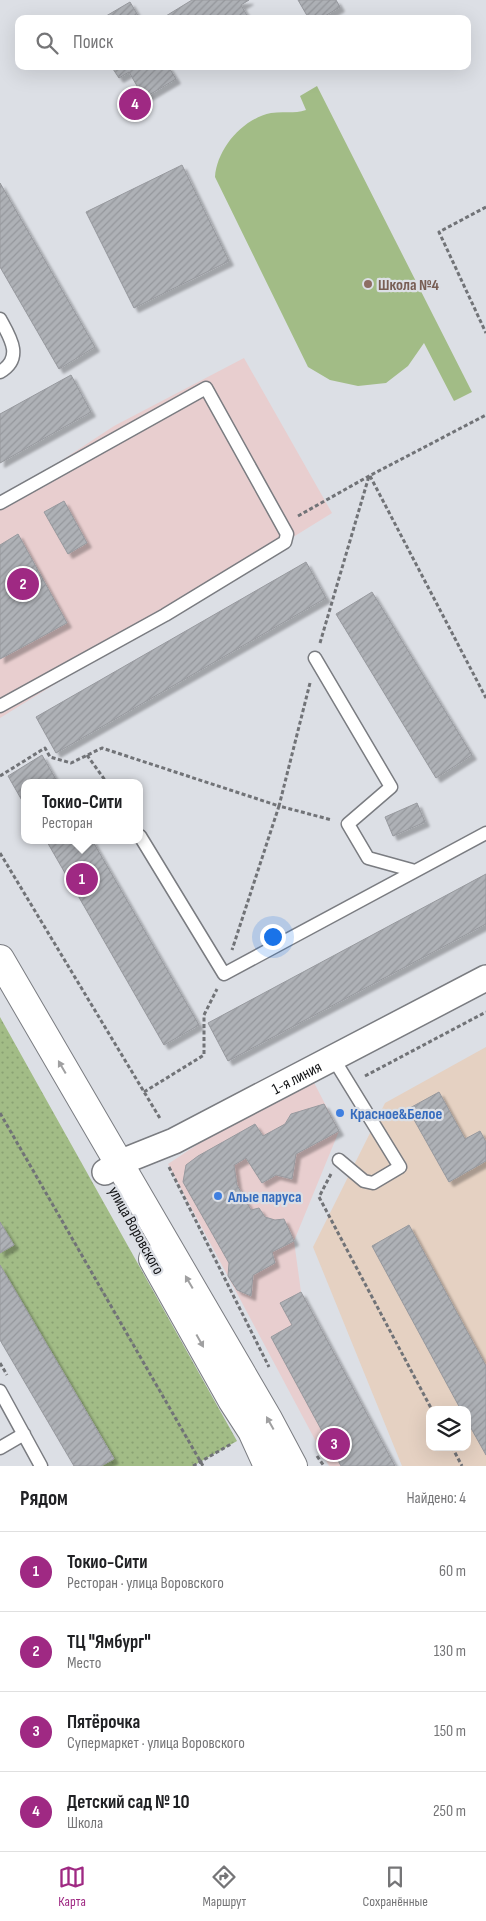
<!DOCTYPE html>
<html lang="ru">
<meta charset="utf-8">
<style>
:root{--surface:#fff;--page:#f2f2f2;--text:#202124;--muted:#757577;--line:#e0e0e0;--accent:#9f2983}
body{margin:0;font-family:"Sofia Sans Condensed",sans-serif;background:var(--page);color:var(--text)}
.controls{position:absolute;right:15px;bottom:15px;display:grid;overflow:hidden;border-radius:10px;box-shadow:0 5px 20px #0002}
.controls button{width:45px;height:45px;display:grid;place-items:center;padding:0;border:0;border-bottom:1px solid var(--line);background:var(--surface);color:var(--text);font:25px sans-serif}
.you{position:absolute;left:272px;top:936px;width:18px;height:18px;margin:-12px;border:4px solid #fff;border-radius:50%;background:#1a73e8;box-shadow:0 0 0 8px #1a73e833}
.badge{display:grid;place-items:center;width:32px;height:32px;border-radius:50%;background:var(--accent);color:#fff;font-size:16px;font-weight:700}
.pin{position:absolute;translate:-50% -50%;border:2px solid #fff;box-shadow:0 1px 5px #0006}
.popup{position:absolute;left:21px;top:779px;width:122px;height:65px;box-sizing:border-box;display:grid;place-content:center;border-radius:10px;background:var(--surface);filter:drop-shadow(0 1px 4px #0005);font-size:16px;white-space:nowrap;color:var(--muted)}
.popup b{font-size:19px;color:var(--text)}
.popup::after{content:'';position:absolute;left:50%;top:100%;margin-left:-10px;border:10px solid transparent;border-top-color:var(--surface)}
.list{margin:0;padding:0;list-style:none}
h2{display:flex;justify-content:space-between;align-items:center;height:65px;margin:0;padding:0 20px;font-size:21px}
h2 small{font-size:16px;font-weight:400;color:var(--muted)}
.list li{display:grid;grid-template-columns:32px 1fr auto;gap:15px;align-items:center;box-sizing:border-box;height:80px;padding:0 20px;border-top:1px solid var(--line)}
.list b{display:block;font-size:19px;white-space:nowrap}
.list p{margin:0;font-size:16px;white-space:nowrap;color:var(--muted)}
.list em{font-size:16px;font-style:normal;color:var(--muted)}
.icon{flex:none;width:28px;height:28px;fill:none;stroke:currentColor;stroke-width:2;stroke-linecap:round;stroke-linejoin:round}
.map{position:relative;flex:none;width:486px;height:1466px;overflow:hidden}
.search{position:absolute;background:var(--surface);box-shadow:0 5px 20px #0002;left:15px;right:15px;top:15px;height:55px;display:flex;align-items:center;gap:12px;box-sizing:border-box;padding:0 18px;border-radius:10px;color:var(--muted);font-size:19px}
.sheet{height:385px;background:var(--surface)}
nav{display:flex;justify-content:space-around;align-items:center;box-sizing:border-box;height:70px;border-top:1px solid var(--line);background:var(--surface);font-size:14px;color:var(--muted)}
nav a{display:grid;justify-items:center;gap:2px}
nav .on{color:var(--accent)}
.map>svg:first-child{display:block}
.commercial{fill:#e8cecf}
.medical{fill:#e5d1c2;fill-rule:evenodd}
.grass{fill:url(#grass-dots)}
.pitch{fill:#a2bc86}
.building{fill:url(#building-hatch);stroke:#97999e;filter:url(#shadow)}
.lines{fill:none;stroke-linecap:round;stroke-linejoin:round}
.lane-casing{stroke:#7a7c81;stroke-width:15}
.street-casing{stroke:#7a7c81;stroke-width:28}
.secondary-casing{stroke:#7a7c81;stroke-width:30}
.path{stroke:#717377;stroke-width:3;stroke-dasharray:4 2.5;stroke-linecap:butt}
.lane{stroke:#fff;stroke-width:12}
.street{stroke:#fff;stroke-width:25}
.secondary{stroke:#fff;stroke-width:28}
.oneway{fill:#a0a0a1}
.education-dot{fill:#8d6e63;stroke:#dcdfe5;stroke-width:2}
.shop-dot{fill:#3f7fe0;stroke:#dcdfe5;stroke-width:2}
.labels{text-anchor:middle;stroke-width:4.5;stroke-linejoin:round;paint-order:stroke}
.education-label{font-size:16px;font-weight:bold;fill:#785e54;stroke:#dcdfe5;text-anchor:start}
.street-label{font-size:16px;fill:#111214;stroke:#dcdfe5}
.shop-label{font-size:16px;font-weight:bold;fill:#366cbe;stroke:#dcdfe5;text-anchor:start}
</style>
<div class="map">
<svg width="486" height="1466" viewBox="0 0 486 1466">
<defs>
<pattern id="grass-dots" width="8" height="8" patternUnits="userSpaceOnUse" patternTransform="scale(1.25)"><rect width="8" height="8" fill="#a2bc86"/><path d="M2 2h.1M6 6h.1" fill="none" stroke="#8aa173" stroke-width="1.8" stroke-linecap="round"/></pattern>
<pattern id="building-hatch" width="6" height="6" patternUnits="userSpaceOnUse" patternTransform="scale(1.25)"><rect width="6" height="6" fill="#aeb1b6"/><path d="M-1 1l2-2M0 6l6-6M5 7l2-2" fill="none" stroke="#95979c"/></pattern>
<filter id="shadow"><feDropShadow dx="4.5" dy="4.5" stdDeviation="1" flood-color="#0004"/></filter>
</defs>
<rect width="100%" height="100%" fill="#dcdfe5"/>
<!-- commercial -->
<path class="commercial" d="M244 358 332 513 0 718V501L114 426Z
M308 1071 339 1131 294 1241 301 1292 395 1466H329L168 1164Z"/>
<!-- medical -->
<path class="medical" d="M486 1047V1466H402L313 1247 385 1103ZM430 1410H467V1447H430Z"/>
<!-- grass -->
<path class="grass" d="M0 1017 237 1441 193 1466H101L114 1458 0 1265V1253L13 1245 0 1222Z"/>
<!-- pitch -->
<path class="pitch" d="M317 86 472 392 454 401 424 343 408 366 386 383 358 386 330 380 308 367 215 177C217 149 242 119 271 113 283 111 294 114 306 110L300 96Z"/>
<!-- building -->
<path class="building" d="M192 0H249L241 5 249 19H161Z
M298 0H336L340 7 320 19H309Z
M130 2 140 19H101Z
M111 66H168L176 79 144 98 129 72 119 78Z
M182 165 229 261 134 308 86 212Z
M0 183 95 347 59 369 0 267Z
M71 375 91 412 0 463V414Z
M64 501 87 543 68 554 44 512Z
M18 534 67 623 0 659V545Z
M306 562 326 598 56 753 36 717Z
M372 592 472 755 436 778 336 614Z
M42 755 58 783H24V804L8 776Z
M417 803 425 822 393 836 385 817Z
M46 840H92L199 1025 164 1045Z
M486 874V924L228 1061 208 1023Z
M439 1092 465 1139 480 1131 486 1142V1161L449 1182 408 1109Z
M324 1104 339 1131 296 1154 292 1179 276 1175 262 1183 246 1158 234 1165 237 1185 251 1210 259 1208 265 1217 275 1220 284 1219 294 1241 272 1252 275 1263 253 1275 251 1296 237 1290 228 1276 229 1263 183 1182 186 1165 198 1156 255 1124 263 1136 285 1124 291 1114Z
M0 1222 14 1245 0 1253Z
M409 1225 486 1366V1455L467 1421V1410H461L372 1246Z
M0 1265 114 1459 101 1466H74L0 1340Z
M301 1292 395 1466H341L271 1337 292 1325 280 1303Z"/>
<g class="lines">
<!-- lane casing -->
<g class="lane-casing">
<path id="lane" d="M0 319C10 337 24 358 0 372
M0 503 206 388 287 534 285 542 165 615 0 706
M315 658 391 787 348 824 368 858 415 871
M140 836 224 974 486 833
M333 1058 400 1167 373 1183 364 1181 339 1160
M0 1391 41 1466
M0 1448 24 1434"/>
</g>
<!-- street casing -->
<g class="street-casing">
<g id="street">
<path id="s1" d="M105 1172 119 1163 174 1141 486 978"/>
</g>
</g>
<!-- secondary casing -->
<g class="secondary-casing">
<path id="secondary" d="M0 959 268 1419 293 1466
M153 1259 232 1400 252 1431 268 1466"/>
</g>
<!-- path -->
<path class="path" d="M486 207 439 232 486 333
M370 476 486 698
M298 516 369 476 486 415
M320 643 369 476
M310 683 279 806 332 820
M87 755 107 783
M0 776 45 748 50 757 71 763 102 748 279 806 232 950
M0 853 161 1120
M365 1076 486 1012
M144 1092 204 1055V1015L217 989
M0 1113 203 1466
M169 1167 269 1367
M331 1174 319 1197 432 1410
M0 1363 7 1375
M452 1447 462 1466
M317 1456 324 1466
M193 1466 231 1444"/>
<!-- lane -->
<use href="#lane" class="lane"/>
<!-- street -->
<use href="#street" class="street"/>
<!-- secondary -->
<use href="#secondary" class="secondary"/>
</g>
<!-- one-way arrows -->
<defs><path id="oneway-solid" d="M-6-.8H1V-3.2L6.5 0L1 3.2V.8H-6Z" transform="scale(1.25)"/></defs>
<g class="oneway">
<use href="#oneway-solid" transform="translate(62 1067) rotate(-120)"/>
<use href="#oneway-solid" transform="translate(189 1282) rotate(-120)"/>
<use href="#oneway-solid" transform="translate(200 1341) rotate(61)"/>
<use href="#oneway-solid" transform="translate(270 1423) rotate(-119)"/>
</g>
<!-- markers -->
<circle class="education-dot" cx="368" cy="284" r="5"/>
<g class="shop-dot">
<circle cx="340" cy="1113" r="5"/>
<circle cx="218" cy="1196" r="5"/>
</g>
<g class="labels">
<!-- education labels -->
<g class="education-label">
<text x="378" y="290">Школа №4</text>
</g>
<!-- street labels -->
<g class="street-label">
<text dy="6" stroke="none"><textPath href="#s1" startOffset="214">1-я линия</textPath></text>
<text transform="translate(137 1230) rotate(61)" y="6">улица Воровского</text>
</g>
<!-- shop labels -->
<g class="shop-label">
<text x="350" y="1119">Красное&amp;Белое</text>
<text x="228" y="1202">Алые паруса</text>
</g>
</g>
</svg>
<div class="controls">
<button><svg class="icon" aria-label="layers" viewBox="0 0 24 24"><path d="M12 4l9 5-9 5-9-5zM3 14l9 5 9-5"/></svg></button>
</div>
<div class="you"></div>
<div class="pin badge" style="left:82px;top:879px">1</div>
<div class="popup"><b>Токио-Сити</b>Ресторан</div>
<div class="pin badge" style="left:23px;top:584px">2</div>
<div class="pin badge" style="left:334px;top:1444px">3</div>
<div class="pin badge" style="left:135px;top:104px">4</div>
<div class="search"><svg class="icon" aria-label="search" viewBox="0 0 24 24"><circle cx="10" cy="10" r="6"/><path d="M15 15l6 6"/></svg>Поиск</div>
</div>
<section class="sheet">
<h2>Рядом<small>Найдено: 4</small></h2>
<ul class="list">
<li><span class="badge">1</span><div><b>Токио-Сити</b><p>Ресторан · улица Воровского</p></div><em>60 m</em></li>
<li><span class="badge">2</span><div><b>ТЦ &quot;Ямбург&quot;</b><p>Место</p></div><em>130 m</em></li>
<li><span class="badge">3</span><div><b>Пятёрочка</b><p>Супермаркет · улица Воровского</p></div><em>150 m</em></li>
<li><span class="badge">4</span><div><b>Детский сад № 10</b><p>Школа</p></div><em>250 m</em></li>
</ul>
</section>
<nav>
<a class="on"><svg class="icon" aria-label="map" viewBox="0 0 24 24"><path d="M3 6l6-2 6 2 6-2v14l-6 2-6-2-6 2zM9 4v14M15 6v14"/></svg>Карта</a>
<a><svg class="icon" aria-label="directions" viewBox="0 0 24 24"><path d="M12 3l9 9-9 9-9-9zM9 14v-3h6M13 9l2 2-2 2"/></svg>Маршрут</a>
<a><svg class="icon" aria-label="saved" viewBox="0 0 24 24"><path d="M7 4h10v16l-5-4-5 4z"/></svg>Сохранённые</a>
</nav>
